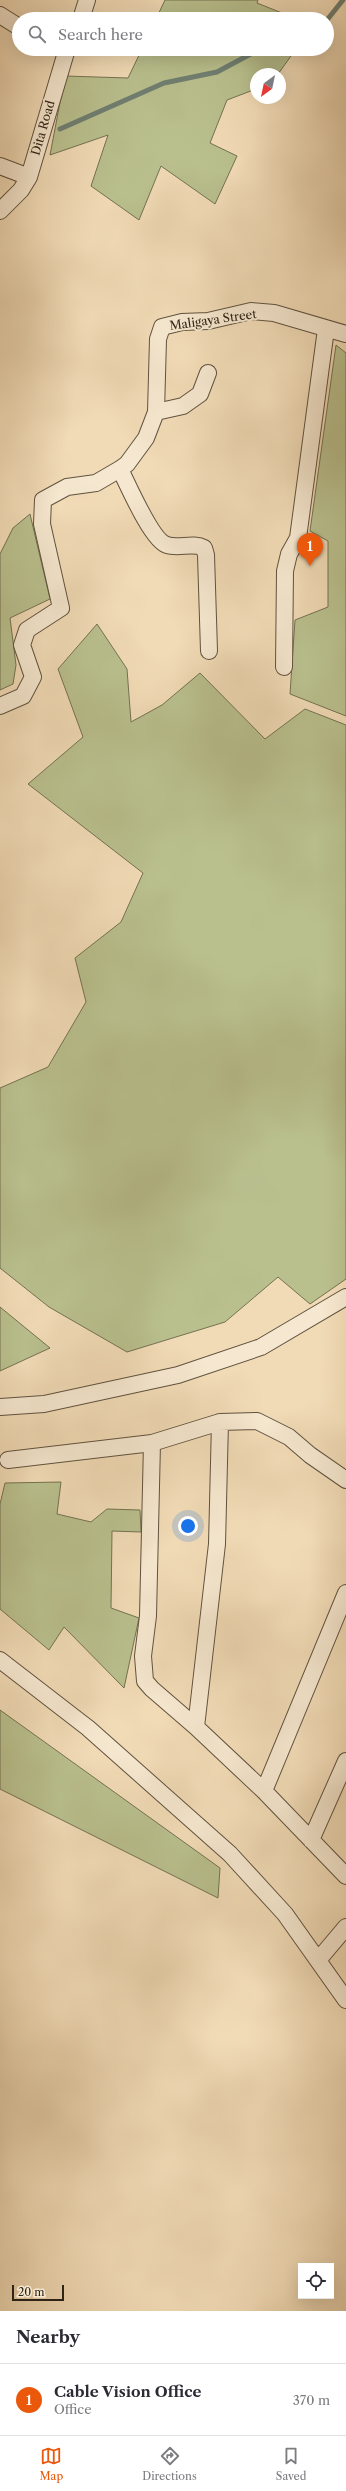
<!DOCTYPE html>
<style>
:root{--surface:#fff;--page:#f2f2f3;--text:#2b2b33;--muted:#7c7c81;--line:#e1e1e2;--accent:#ea580c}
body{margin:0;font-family:"Libre Caslon Text",serif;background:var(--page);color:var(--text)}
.controls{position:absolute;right:12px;bottom:12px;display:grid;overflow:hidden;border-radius:0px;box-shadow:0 4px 16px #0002}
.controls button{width:36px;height:36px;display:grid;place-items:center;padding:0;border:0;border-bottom:1px solid var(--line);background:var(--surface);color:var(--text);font:20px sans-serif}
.compass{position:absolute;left:250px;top:68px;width:36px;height:36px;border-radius:50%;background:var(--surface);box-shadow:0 4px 16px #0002;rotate:213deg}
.scale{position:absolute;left:12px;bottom:10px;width:52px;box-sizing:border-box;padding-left:4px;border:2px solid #302417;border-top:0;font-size:11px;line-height:14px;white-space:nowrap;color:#302417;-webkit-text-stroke:3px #f6e8d0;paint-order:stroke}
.you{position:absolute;left:188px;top:1526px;width:14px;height:14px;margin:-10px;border:3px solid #fff;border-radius:50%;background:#1a73e8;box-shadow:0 0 0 6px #1a73e833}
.badge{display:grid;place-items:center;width:26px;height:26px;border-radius:50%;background:var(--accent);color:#fff;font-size:13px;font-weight:700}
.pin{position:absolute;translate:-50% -33px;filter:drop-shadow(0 1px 2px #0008)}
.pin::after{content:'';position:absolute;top:21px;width:14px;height:12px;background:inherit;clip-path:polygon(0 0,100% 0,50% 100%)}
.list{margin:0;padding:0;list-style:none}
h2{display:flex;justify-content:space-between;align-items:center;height:52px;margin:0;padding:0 16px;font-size:17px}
h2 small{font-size:13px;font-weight:400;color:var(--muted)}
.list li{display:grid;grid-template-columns:26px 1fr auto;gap:12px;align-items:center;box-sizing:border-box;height:72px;padding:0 16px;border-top:1px solid var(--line)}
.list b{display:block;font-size:15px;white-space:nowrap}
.list p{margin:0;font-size:13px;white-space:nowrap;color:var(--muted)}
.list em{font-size:13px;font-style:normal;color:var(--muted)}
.icon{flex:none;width:22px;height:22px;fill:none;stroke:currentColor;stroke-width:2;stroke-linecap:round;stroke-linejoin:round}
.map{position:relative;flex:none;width:346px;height:2311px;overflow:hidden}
.search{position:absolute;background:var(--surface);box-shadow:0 4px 16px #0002;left:12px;right:12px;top:12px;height:44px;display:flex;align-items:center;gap:10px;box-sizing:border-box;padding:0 14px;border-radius:22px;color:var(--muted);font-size:15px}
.sheet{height:124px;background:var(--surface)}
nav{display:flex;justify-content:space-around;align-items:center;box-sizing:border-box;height:56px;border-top:1px solid var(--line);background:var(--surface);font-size:11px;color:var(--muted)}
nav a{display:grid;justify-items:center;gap:2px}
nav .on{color:var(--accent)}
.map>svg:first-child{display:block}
.green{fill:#b9c08e;stroke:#747252}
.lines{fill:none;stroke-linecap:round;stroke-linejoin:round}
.stream{stroke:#707f72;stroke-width:5}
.minor-casing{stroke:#60523f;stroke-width:18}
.minor{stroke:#f6e8d0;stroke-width:16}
.labels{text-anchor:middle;stroke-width:4;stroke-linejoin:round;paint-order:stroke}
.street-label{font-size:12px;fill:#302417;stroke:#f6e8d0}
</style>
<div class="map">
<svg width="346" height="2311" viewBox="0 0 346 2311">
<rect width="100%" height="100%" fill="#f1dbb6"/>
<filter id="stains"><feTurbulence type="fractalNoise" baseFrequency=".005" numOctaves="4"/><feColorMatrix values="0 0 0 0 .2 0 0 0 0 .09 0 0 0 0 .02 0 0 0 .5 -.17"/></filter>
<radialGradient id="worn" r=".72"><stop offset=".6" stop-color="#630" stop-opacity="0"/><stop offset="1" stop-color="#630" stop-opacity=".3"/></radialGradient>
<!-- green -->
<path class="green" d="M165 0H258L257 3 297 19H156Z
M142 49H296L278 74H256V89L227 100 210 143 237 156 215 204 161 166 139 220 91 186 108 135 50 155 65 76 128 78Z
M336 345 346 353V716L290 694 295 620 328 607V541L310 531Z
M30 514 50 599 10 618 16 665 13 684 0 690V554L13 528Z
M97 624 127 669 131 722 162 705 200 673 265 739 305 709 346 725V1279L310 1304 278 1277 225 1322 127 1352 49 1307 0 1268V1088L48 1067 86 1002 75 958 121 922 143 873 28 784 83 737 58 669Z
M0 1307 50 1348 0 1371Z
M61 1482 57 1514 91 1522 107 1509 140 1510 141 1532 112 1531 111 1608 139 1618 124 1688 64 1627 49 1650 0 1609V1504L5 1483Z
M0 1710 220 1868 218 1898 0 1789Z"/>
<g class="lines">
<!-- stream -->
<path class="stream" d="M327 20 343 0
M60 129 164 83 217 72 260 49"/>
<!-- minor casing -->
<g class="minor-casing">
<path id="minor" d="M0 15 19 27
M81 19 87 0
M0 166 29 177 67 49
M0 211 21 190 29 177
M156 412 183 406 200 394 208 373
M120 469C128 485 152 541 167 545 179 549 193 542 204 548L206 555 209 651
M284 667 285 571 289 554 298 538 326 329
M0 706 23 696 33 677 22 645 27 630 61 608 42 524 43 500 67 487 96 483 120 469 127 464 146 438 156 412 158 339 162 327 182 322 208 321 251 311 274 313 346 334
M0 1407 44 1404 178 1375 261 1347 346 1297
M152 1443 148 1616 143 1656 145 1681 152 1689 196 1727 264 1791 346 1876
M8 1460 152 1443 220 1422 257 1421 289 1437 310 1455 346 1480
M0 1660 88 1728 230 1854 285 1914 346 2000
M196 1727 217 1544 220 1422
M264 1791 346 1593
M311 1840 346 1761
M319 1959 346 1927"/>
</g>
<!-- minor -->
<use href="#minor" class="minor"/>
</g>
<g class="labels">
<!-- street labels -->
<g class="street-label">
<text transform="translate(43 128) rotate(-74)" y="4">Dita Road</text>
<text transform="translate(213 320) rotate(-8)" y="4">Maligaya Street</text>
</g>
</g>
<rect width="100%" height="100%" filter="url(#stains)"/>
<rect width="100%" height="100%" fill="url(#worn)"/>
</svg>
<div class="controls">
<button><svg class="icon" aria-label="locate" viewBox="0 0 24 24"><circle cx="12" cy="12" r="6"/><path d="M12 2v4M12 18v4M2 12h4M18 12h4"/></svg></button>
</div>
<svg class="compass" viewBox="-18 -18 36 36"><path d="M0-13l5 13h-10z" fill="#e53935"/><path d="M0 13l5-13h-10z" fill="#7c7c81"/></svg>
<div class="scale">20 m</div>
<div class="you"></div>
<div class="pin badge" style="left:310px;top:566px">1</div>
<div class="search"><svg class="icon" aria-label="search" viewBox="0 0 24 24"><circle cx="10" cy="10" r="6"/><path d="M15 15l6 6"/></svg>Search here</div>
</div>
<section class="sheet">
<h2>Nearby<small></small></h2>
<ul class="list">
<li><span class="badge">1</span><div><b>Cable Vision Office</b><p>Office</p></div><em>370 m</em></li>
</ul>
</section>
<nav>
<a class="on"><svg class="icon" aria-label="map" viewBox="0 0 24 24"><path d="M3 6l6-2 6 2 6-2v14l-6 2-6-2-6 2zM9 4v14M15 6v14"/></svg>Map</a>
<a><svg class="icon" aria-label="directions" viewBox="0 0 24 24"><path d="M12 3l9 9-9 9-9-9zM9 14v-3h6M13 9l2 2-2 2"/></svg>Directions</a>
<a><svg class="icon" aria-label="saved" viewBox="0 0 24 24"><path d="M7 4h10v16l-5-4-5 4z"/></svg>Saved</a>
</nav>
